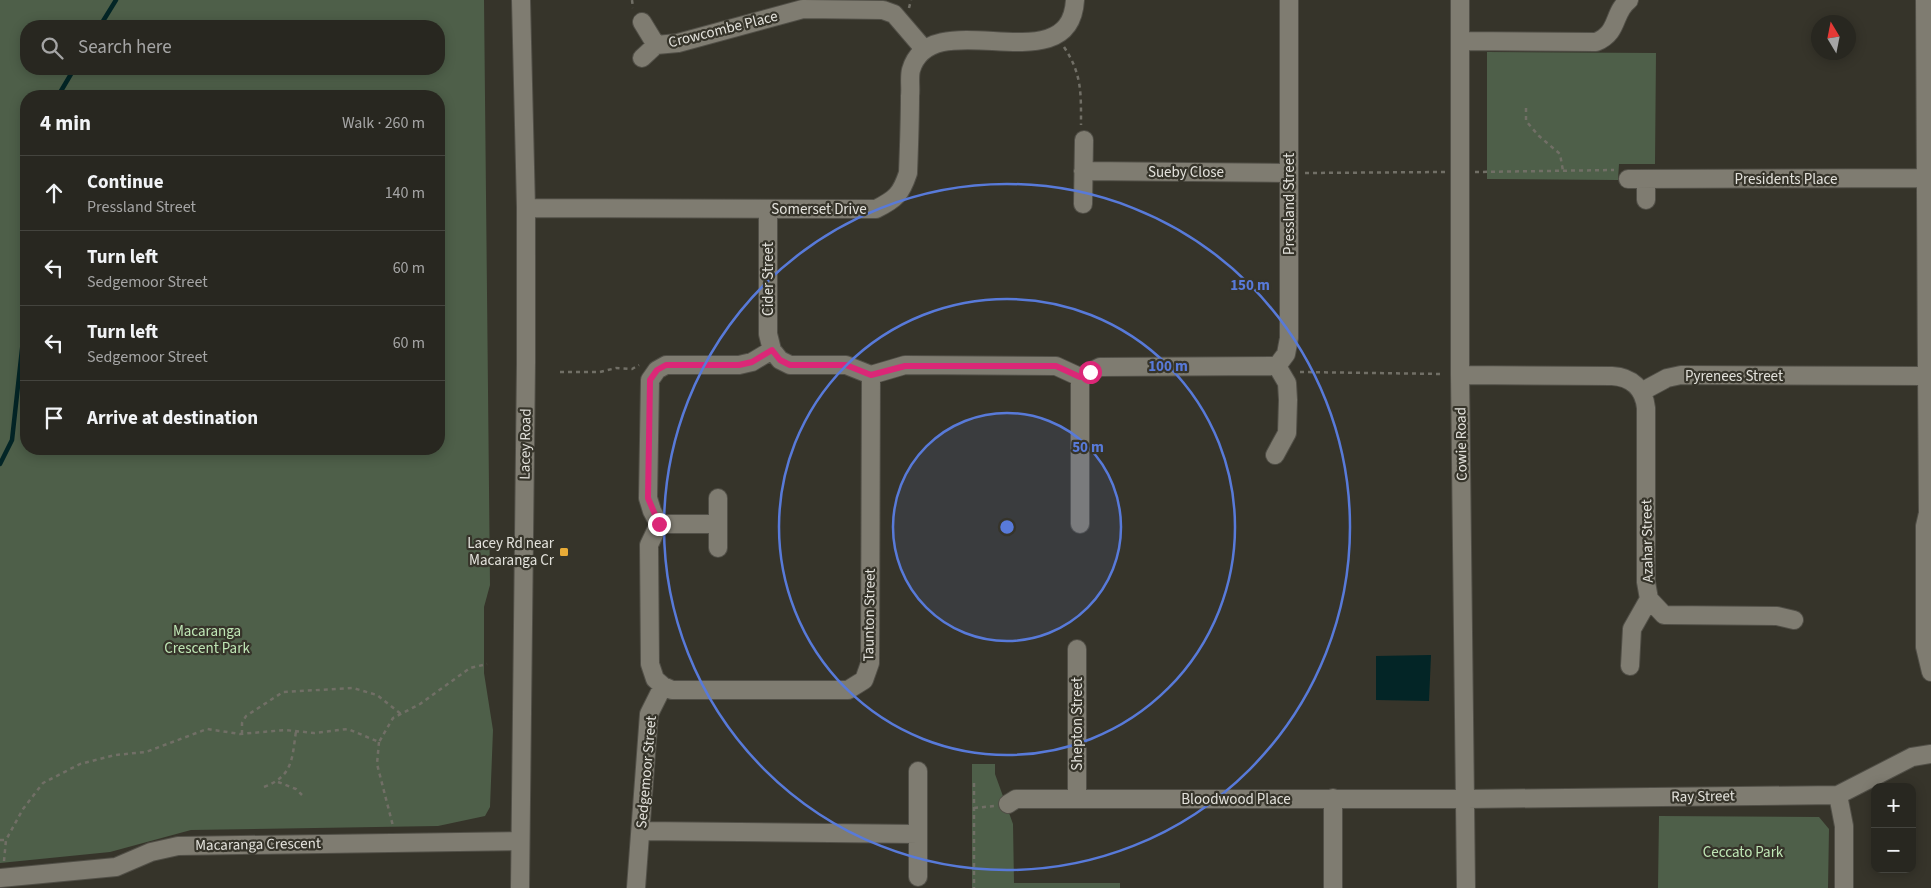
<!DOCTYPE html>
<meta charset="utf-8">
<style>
:root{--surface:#282720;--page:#302f29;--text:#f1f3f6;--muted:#a5a5a5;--line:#44443e}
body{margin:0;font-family:"Source Sans 3",sans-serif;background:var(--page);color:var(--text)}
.controls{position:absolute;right:15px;bottom:15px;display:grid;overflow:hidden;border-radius:10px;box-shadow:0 2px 12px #0003}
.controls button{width:45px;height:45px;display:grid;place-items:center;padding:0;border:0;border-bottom:1px solid var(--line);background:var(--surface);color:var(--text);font:25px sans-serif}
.compass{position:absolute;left:1811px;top:15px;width:45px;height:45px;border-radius:50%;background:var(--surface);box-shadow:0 2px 12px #0003;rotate:350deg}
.stop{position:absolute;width:15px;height:15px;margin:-11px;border:4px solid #db2777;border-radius:50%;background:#fff}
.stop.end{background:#db2777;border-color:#fff;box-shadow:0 1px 5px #0008}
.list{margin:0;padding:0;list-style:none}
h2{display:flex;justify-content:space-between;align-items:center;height:65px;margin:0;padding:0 20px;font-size:21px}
h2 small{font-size:16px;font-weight:400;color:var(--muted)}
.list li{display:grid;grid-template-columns:32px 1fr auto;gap:15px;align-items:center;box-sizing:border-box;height:75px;padding:0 20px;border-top:1px solid var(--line)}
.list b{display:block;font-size:19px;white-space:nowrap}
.list p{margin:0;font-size:16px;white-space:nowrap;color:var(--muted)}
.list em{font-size:16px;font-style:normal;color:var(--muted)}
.icon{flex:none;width:28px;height:28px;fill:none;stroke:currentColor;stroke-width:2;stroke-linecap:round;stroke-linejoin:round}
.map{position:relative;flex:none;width:1931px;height:888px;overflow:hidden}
.search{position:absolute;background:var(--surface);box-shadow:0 2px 12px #0003;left:20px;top:20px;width:425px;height:55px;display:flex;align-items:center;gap:12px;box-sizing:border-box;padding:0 18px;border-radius:20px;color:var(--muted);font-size:19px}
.panel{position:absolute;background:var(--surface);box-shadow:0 2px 12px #0003;left:20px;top:90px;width:425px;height:365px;border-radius:20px}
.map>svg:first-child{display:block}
.green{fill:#4e5f49;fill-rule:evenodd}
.water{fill:#032526}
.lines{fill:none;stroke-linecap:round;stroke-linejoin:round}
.stream{stroke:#032526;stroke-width:4.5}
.minor-casing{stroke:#514f47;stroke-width:20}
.path{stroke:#716f66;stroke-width:2.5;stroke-dasharray:4 4;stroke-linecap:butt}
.minor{stroke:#7f7c71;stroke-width:18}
.route{stroke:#db2777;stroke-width:6}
.ring{fill:none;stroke:#587ad9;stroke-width:2.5}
.poi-dot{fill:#e8ab37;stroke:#36342a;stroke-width:2}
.labels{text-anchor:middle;stroke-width:4.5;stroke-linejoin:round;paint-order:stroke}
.street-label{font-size:15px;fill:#e3e2dc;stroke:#36342a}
.poi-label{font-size:15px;fill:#e3e2dc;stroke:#36342a;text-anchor:end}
.park-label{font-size:15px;fill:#bfe6b5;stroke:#36342a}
.centre{fill:#587ad9;stroke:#36342a;stroke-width:2.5}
.ring-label{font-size:15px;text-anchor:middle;font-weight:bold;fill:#587ad9;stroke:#36342a;stroke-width:4.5;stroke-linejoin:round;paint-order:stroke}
</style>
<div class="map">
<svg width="1931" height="888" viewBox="0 0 1931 888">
<rect width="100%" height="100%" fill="#36342a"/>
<!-- green -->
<path class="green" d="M0 0H484L490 585 484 607V673L493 730 490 807 485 816 438 826 191 830 110 852 0 863ZM26 26H439V69H26ZM439 96V449H26V96Z
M1487 52 1656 53 1655 164H1619L1618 180 1487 179Z
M972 764H995V774L1013 824 1014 883H1120V888H972Z
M1659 816 1819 817 1829 829 1828 888H1658Z"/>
<!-- water -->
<path class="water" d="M1431 655 1429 701 1376 700V656Z"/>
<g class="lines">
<!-- stream -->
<path class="stream" d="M100 26 116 0
M58 96 74 69
M0 464 12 440 26 313"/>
<!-- minor casing -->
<g class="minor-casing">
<path id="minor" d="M1460 0V375L1466 888
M1925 0C1925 171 1927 342 1928 513L1925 526V647L1931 672
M642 22 656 45 642 58
M1460 41 1596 42C1620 32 1612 13 1629 0
M656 45 678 43 803 9 883 10 894 14 924 49
M1083 171 1289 173
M1628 179 1926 178
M1646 179V200
M1083 204 1084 140
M526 208 876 209C896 199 901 194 908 173 909 147 910 122 910 96 911 88 909 77 911 70 931 0 1070 87 1075 0
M768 209V334L772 350 780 360 790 365H846L871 375 905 365 1056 366 1080 377 1100 367 1277 366 1286 354 1289 338V0
M1460 375 1612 376C1632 377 1644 389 1646 408V582L1649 599 1664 615 1777 616 1794 620
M1641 392 1667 378 1681 375 1927 376
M1275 455 1287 433 1288 400 1287 383 1277 366
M659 524H718
M1080 524V377
M718 548V498
M1630 666 1632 629 1649 599
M663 686 672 690H848L864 680 870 663 871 375
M1838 795 1844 826V888
M1077 799V649
M1008 804 1016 799H1467L1838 795 1912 757 1931 754
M641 831 918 834
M918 877V771
M0 878 116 867 151 852 178 846 520 841
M520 888 526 362V208L521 0
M636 888 649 714 663 686 655 679 650 664 649 545 659 524 652 511 648 498 650 380 657 370 666 365H739L752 362 772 350
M1333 888V798"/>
</g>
<!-- path -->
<path class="path" d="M632 0 633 8
M909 8 911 0
M1064 47C1082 74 1081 93 1081 125
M1526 108V121L1539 136 1560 154 1563 171
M1475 172 1614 170
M1305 173 1445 172
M560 372H600L616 368 632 369 639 365
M1300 372 1444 374
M242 734V723L246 716 283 692 353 688 377 695 401 714
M379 742 377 764 393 826
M278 782 296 789 302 795
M974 783V888
M264 787C293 776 292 759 296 731
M974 808 994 806
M0 840H6
M4 861 6 840 23 809 43 783 80 764 115 755 146 752 207 729 240 734 285 730 314 733 348 729 379 742 393 718 420 704 470 668 487 664"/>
<!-- minor -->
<use href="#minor" class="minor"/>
</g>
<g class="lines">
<!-- route -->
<path class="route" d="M659 524 648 498 650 380 657 370 666 365H739L752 362 772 350 780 360 790 365H846L871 375 905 366H1056L1080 377 1090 372"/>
</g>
<!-- distance rings -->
<circle cx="1007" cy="527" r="114" fill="#587ad9" fill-opacity=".12"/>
<g class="ring">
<circle cx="1007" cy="527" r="114"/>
<circle cx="1007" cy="527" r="228"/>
<circle cx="1007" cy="527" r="343"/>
</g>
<!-- markers -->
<rect class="poi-dot" x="559" y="547" width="10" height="10" rx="2.5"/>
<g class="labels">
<!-- street labels -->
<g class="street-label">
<text transform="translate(723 29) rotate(-14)" y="5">Crowcombe Place</text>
<text x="1186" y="177">Sueby Close</text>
<text x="1786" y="184">Presidents Place</text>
<text transform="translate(1289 204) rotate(-90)" y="5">Pressland Street</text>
<text x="819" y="214">Somerset Drive</text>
<text transform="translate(768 279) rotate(-90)" y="5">Cider Street</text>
<text x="1734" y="381">Pyrenees Street</text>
<text transform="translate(525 444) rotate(-89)" y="5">Lacey Road</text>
<text transform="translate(1461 444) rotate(-91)" y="5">Cowie Road</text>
<text transform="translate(1647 541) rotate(-91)" y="5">Azahar Street</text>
<text transform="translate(869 615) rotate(-89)" y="5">Taunton Street</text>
<text transform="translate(1077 724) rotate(-90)" y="5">Shepton Street</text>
<text transform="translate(646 772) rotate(-85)" y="5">Sedgemoor Street</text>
<text transform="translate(1703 796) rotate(-1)" y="5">Ray Street</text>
<text x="1236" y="804">Bloodwood Place</text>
<text transform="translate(258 844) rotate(-1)" y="5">Macaranga Crescent</text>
</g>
<!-- poi labels -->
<g class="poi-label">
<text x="554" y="548">Lacey Rd near<tspan x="554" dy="17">Macaranga Cr</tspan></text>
</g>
<!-- park labels -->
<g class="park-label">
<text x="207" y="636">Macaranga<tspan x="207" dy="17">Crescent Park</tspan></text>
<text x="1743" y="857">Ceccato Park</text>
</g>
</g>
<circle cx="1007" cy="527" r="8" class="centre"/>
<g class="ring-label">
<text x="1250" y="290">150 m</text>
<text x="1168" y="371">100 m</text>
<text x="1088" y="452">50 m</text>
</g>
</svg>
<div class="controls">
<button>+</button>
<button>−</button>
</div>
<svg class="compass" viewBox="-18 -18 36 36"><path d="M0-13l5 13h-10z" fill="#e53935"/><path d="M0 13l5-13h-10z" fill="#a5a5a5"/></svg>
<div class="stop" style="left:1090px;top:372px"></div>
<div class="stop end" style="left:659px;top:524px"></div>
<div class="search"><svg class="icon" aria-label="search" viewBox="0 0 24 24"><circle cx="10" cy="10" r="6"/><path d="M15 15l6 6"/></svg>Search here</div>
<section class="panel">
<h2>4 min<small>Walk · 260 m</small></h2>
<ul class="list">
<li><svg class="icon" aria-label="ahead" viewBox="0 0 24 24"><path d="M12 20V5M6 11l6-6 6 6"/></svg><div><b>Continue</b><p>Pressland Street</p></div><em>140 m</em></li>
<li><svg class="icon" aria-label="left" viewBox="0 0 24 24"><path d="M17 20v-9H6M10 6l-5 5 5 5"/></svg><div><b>Turn left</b><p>Sedgemoor Street</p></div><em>60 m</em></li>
<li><svg class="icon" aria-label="left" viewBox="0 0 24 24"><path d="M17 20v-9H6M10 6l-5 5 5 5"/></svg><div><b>Turn left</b><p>Sedgemoor Street</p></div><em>60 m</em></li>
<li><svg class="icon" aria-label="arrive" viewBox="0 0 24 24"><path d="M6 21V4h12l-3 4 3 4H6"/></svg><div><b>Arrive at destination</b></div></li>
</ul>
</section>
</div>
